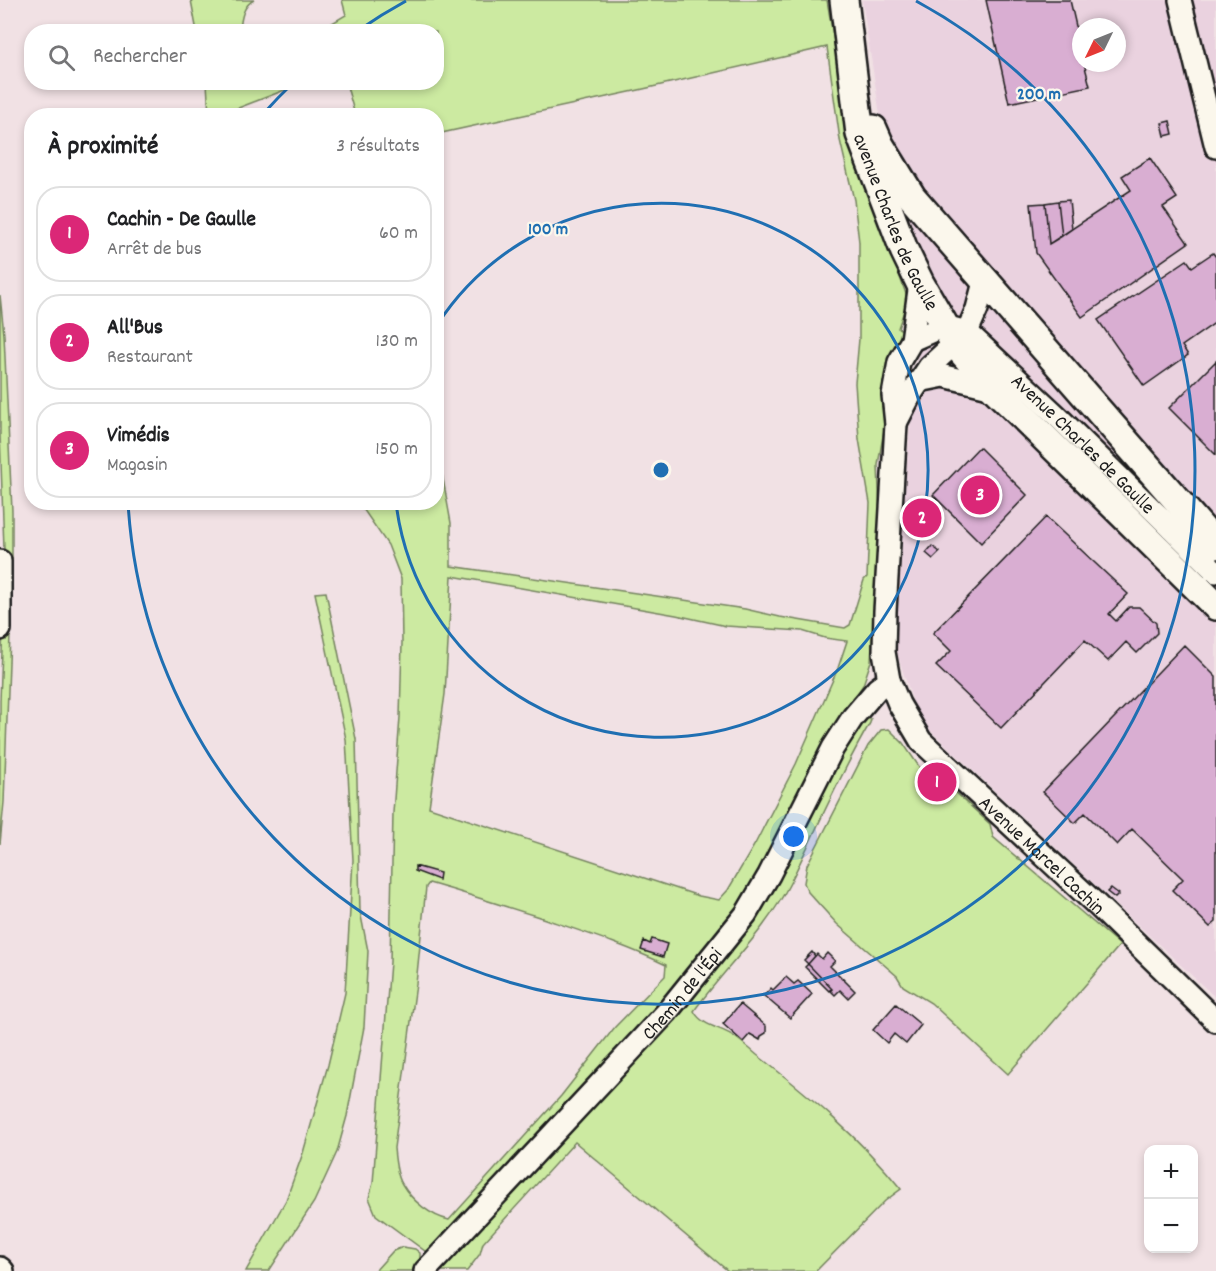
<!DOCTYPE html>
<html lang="fr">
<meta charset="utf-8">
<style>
:root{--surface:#fff;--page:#f2f2f2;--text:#202124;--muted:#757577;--line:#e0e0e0;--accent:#db2777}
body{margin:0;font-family:Dekko,sans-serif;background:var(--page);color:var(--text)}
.controls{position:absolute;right:18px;bottom:18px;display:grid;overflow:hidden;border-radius:12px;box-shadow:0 3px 9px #0003}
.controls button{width:54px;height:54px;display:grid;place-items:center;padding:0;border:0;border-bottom:2px solid var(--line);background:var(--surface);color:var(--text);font:30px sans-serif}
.compass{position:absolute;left:1072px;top:18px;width:54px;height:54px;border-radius:50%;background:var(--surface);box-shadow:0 3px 9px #0003;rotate:227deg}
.you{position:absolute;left:794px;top:837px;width:21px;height:21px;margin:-15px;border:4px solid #fff;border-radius:50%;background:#1a73e8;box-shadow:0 0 0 9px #1a73e833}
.badge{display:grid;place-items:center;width:39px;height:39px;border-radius:50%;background:var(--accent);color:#fff;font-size:20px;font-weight:700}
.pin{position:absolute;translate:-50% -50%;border:3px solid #fff;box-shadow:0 2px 6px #0006}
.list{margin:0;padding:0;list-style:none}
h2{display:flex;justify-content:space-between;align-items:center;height:78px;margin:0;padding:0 24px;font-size:26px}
h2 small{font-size:20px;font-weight:400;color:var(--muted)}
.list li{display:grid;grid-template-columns:39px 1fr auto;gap:18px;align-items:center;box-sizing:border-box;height:96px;margin:0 12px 12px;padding:0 12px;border:2px solid var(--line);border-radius:24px}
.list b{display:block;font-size:22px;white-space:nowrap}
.list p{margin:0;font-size:20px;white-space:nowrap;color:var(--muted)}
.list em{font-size:20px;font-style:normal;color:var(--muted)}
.icon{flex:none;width:33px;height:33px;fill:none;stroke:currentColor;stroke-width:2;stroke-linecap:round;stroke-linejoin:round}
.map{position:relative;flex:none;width:1216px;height:1271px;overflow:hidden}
.search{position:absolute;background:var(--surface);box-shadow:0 3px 9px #0003;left:24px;top:24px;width:420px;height:66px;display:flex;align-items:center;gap:15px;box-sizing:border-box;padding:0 21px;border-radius:24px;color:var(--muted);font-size:22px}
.panel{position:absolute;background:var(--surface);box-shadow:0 3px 9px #0003;left:24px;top:108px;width:420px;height:402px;border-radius:24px}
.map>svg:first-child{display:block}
.built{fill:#ead2df;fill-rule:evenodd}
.green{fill:#cceaa1;stroke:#74835e;stroke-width:1.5;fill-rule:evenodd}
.building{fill:#d9aed2;stroke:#1c1c1c;stroke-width:1.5}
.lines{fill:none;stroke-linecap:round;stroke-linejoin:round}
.minor-casing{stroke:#1c1c1c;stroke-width:26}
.major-casing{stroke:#1c1c1c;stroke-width:32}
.minor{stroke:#fbf7ec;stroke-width:21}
.major{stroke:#fbf7ec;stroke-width:27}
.ring{fill:none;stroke:#1f6fb2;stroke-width:3}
.labels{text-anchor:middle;stroke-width:4.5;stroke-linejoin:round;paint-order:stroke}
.street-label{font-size:20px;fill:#1c1c1c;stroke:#fbf7ec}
.centre{fill:#1f6fb2;stroke:#fbf7ec;stroke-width:3}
.ring-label{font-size:18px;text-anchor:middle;font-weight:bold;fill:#1f6fb2;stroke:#fbf7ec;stroke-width:4.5;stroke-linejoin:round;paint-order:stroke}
</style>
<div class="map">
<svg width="1216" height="1271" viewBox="0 0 1216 1271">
<rect width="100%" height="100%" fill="#f1e1e4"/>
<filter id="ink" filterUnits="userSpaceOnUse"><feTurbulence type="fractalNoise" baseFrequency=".0167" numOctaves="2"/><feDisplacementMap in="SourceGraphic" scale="12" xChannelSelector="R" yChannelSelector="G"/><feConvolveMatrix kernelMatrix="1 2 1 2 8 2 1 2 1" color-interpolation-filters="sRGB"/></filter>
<g filter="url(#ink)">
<!-- built -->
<path class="built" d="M862 0H1216V998L919 720 892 638 911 418 923 303 879 109ZM1081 27H1117V63H1081Z"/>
<!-- green -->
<path class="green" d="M191 0H254C243 5 241 19 240 30L241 31 197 32Z
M342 0H827L851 141 906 294 905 308 898 328 903 330 899 342 878 465 880 515 871 661 863 685 839 721 746 904 595 1076 430 1251H425L376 1215 369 1198 373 1183 390 962 393 813 400 717 402 643 401 579 388 545 359 503 436 502 437 446 451 523V566L745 609 780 617 845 628 850 625 864 580 867 577 870 503 859 439 855 383 859 339V242L854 200 840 140 827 47 639 90 437 134 436 116 355 115 346 83 436 82V32H317L346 15ZM452 576 676 615 726 626 802 631 825 638 847 641 838 668 796 764 755 844 728 890 719 900 699 896 429 807 445 694ZM429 883C465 893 500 905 536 916 580 931 625 945 666 965L665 976 615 1027 561 1096 449 1220C431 1216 412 1201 402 1184 396 1174 395 1159 394 1148L416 984 426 887Z
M207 83V82L303 83 233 110V116L209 115Z
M0 295 4 335 12 511V579L4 802 0 844V700L5 578 0 434Z
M326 592 356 739 360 911 368 951 364 1027 347 1116 337 1152 314 1202 269 1271H246L286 1200 303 1153 328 1065 345 993 353 860 346 739 315 593Z
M867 719H871L870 723C840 774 817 829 790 883 766 931 725 968 694 1011 702 1026 719 1027 732 1035 741 1041 749 1048 757 1055 809 1095 860 1138 901 1189L885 1201 816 1271H728L575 1142 483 1243 480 1254 467 1271H435L665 1019 827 777 861 722Z
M889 729 903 743 920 768 932 780 948 792 952 789 990 824 993 837 1120 945 1008 1074 931 1003 903 986 897 976 837 924 808 892 804 883 807 865 868 746 881 730Z
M403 1247 415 1249 420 1253V1261L413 1271H375L393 1251Z"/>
<!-- building -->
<path class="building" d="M986 0H1070L1081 48V63H1084L1090 86 1009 103Z
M1170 121 1173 134 1165 136 1162 123Z
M1150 158 1177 198 1163 207 1188 243 1082 317 1036 253 1031 204 1045 203 1049 244 1131 190 1122 176Z
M1069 200 1072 229 1062 236 1058 201Z
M1058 201 1062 236 1049 244 1045 203Z
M1213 253 1216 257V322L1182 346 1188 355 1144 386 1098 320 1187 260 1192 267Z
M1216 361V455L1169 408Z
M979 447 1027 495 981 543 933 495Z
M1046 517 1128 594 1109 614 1116 621 1129 607H1139L1156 623 1157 633 1137 653 1126 642 1108 661 1085 640 1001 728 936 666 951 651 933 633Z
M932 546 940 552 933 559 926 553Z
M1184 645 1216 677V922L1210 927 1172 890 1183 879 1132 829 1117 845 1085 813 1075 823 1043 792Z
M415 866 440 873 439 880 415 871Z
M1111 888 1119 894 1115 898 1107 892Z
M652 939 667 944 663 957 641 950 644 941 650 944Z
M812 952 815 956 808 964 804 960Z
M827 953 835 961 830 966 855 991 848 998 840 990 835 995 830 990 832 989 808 964 817 954 822 959Z
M808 964 832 989 829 991 805 967Z
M786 977 794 984 798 981 812 994 790 1018 764 996 771 988 773 990Z
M740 1004 766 1026V1033L761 1036 760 1040 750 1034 743 1042 723 1024Z
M896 1004 921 1025 906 1044 894 1034 887 1043 873 1030Z"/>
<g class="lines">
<!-- minor casing -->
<g class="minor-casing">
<g id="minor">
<path d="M1180 0 1216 147"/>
<path id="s1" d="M920 283 912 340 899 362 893 395 896 424 885 611 884 652 889 680 899 704 921 741 1098 906 1216 1021"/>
<path id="s2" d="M912 340 944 326 967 332 1057 416 1216 572"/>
<path d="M919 381 944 376 994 388"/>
<path d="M896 423 911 394 929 367 967 332 977 309 984 282"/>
<path d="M0 561V629"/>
<path d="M0 1268 3 1271"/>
<path id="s3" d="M425 1271 666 1013 746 914 769 875 833 748 853 717 877 689 889 680"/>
</g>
</g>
<!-- major casing -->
<g class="major-casing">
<g id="major">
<path id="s4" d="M844 0 860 134 904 250 920 283 955 344 994 388 1216 606"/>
<path d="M873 129 880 145 912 197 1216 545"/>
</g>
</g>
<!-- minor -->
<use href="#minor" class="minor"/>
<!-- major -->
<use href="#major" class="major"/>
</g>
</g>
<!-- distance rings -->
<g class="ring">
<path d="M437 325A267 267 0 1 1 396 503"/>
<path d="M264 113A534 534 0 0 1 293 83M359 30A534 534 0 0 1 406 1M916 1A534 534 0 1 1 128 503"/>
</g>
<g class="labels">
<!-- street labels -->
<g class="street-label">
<text dy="7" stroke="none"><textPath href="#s4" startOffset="230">avenue Charles de Gaulle</textPath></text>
<text dy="7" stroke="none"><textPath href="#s2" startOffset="220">Avenue Charles de Gaulle</textPath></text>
<text dy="7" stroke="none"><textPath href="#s1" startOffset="638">Avenue Marcel Cachin</textPath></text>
<text dy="7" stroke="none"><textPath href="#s3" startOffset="378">Chemin de l'Épi</textPath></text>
</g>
</g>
<circle cx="661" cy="470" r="9" class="centre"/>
<g class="ring-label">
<text x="1039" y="99">200 m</text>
<text x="548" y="234">100 m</text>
</g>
</svg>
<div class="controls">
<button>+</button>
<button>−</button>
</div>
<svg class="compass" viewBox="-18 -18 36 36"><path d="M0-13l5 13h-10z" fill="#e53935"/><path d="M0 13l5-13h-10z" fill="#757577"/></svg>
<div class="you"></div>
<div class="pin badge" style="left:937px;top:782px">1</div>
<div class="pin badge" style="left:922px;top:518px">2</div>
<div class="pin badge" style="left:980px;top:495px">3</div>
<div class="search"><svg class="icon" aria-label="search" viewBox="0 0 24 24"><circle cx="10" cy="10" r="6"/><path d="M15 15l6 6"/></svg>Rechercher</div>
<section class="panel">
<h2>À proximité<small>3 résultats</small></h2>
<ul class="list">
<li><span class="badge">1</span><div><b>Cachin - De Gaulle</b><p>Arrêt de bus</p></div><em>60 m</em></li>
<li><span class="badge">2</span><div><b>All'Bus</b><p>Restaurant</p></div><em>130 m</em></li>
<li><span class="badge">3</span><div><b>Vimédis</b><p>Magasin</p></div><em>150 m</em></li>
</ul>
</section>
</div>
